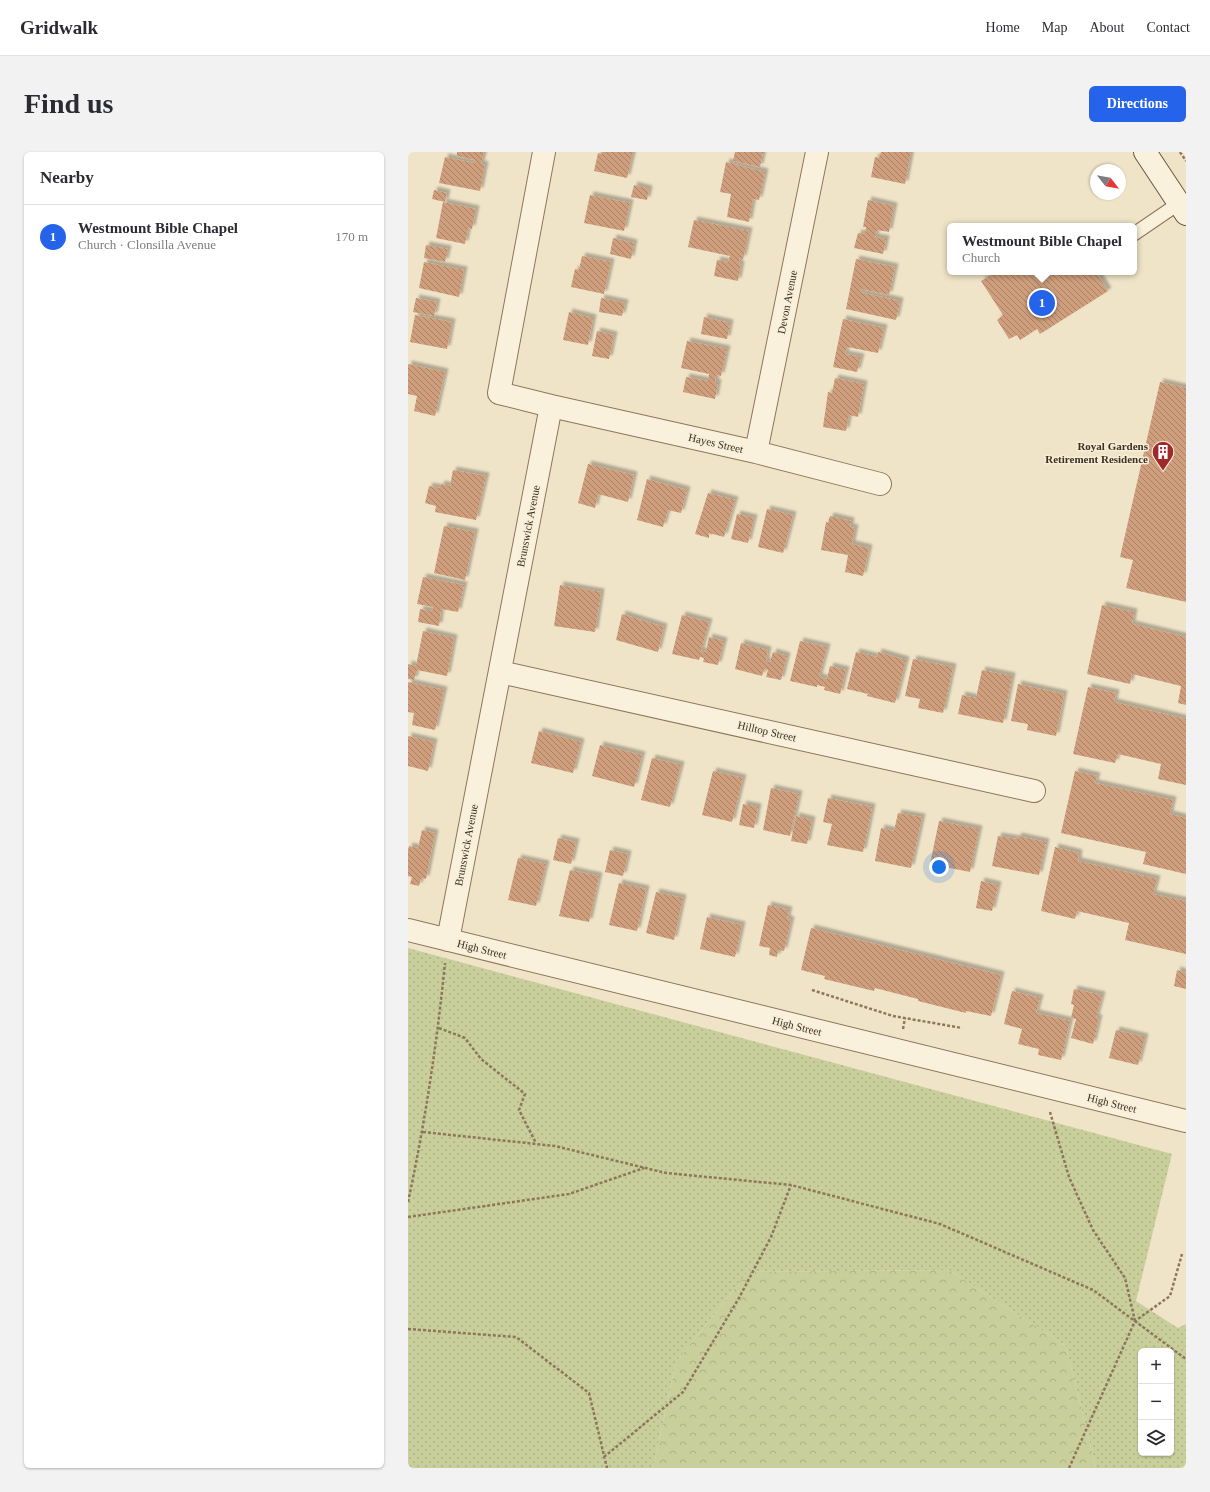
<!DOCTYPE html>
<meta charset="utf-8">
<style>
:root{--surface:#fff;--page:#f2f2f3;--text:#2b2b33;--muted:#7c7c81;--line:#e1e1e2;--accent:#2563eb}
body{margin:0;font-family:"Times New Roman",serif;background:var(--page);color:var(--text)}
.controls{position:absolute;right:12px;bottom:12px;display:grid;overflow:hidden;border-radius:6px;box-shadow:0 1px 3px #0004}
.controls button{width:36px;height:36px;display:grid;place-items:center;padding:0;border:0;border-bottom:1px solid var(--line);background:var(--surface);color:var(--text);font:20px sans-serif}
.compass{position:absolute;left:682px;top:12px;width:36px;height:36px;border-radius:50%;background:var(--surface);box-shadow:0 1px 3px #0004;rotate:121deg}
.you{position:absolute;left:531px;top:715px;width:14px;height:14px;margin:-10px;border:3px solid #fff;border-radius:50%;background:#1a73e8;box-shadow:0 0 0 6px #1a73e833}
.badge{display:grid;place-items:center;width:26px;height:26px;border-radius:50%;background:var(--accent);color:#fff;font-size:13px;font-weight:700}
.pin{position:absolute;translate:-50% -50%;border:2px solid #fff;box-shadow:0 1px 4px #0006}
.popup{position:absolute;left:539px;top:71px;width:190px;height:52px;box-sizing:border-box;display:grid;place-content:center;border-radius:6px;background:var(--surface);filter:drop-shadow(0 1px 3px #0005);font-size:13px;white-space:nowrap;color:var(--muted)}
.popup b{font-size:15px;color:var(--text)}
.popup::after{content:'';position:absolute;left:50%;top:100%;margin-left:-8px;border:8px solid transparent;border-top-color:var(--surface)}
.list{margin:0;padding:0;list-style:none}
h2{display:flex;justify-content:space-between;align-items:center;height:52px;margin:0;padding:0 16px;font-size:17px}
h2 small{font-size:13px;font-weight:400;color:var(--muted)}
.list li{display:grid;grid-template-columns:26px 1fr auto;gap:12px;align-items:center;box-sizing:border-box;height:64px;padding:0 16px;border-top:1px solid var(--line)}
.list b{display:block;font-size:15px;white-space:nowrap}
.list p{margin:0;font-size:13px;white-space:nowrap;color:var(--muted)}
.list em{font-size:13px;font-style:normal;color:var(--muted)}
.icon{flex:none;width:22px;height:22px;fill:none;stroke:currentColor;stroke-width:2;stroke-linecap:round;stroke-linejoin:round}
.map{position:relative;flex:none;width:778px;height:1316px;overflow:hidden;border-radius:6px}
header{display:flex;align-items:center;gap:24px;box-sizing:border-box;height:56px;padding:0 20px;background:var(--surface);border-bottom:1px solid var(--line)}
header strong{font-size:19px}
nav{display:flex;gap:22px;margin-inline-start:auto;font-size:14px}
.intro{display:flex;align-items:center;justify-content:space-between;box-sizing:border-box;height:96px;padding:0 24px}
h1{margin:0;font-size:28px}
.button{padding:10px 18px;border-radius:6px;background:var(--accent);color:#fff;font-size:14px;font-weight:700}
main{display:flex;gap:24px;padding:0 24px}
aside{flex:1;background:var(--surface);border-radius:6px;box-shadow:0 1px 3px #0004}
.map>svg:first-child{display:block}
.green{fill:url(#green-dots);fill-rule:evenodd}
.forest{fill:url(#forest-crowns)}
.building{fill:url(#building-back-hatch);filter:url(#shadow)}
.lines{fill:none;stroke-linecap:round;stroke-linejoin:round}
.lane-casing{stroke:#8d765c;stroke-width:15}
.street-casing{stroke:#8d765c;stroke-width:24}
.secondary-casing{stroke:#6f573f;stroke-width:24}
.path{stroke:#8d765c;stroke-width:2.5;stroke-dasharray:3 2;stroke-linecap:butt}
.lane{stroke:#faf1dc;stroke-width:13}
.street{stroke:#faf1dc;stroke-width:22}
.secondary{stroke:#faf1dc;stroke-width:22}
.labels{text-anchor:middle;stroke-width:3;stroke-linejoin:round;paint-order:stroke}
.street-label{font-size:11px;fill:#3d2e20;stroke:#f7eed8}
.poi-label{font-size:11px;font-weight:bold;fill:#3d2e20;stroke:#f7eed8;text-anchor:end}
</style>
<header>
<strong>Gridwalk</strong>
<nav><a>Home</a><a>Map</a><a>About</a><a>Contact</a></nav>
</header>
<div class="intro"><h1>Find us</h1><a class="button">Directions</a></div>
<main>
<aside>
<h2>Nearby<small></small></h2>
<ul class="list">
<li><span class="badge">1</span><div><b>Westmount Bible Chapel</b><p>Church · Clonsilla Avenue</p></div><em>170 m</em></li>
</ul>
</aside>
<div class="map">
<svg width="778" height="1316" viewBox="0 0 778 1316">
<defs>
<pattern id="green-dots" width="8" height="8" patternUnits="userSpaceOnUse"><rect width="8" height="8" fill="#c9cf9b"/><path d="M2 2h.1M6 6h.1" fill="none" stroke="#aeb285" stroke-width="1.8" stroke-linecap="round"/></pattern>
<pattern id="forest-crowns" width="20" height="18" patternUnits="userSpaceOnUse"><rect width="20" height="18" fill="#c9cf9b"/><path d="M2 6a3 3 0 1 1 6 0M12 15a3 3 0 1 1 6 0" fill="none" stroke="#aeb285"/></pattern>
<pattern id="building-back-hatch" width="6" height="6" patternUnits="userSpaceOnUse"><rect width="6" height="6" fill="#cf9f7d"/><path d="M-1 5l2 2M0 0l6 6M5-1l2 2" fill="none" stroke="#a98266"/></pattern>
<filter id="shadow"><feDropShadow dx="3.5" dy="-3.5" stdDeviation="1" flood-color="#0004"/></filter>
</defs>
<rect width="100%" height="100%" fill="#f0e4c8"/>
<!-- green -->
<path class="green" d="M0 796 764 1002 728 1149 770 1176 778 1172V1316H688L658 1194 541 1118 340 1120 268 1210 245 1316H0ZM733 1199H763V1301H733Z"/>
<!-- forest -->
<path class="forest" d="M541 1118 658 1194 688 1316H245L268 1210 340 1120Z"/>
<!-- building -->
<path class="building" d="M49 0H76L73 12 77 13 72 39 31 31 37 5 66 11 67 8 49 4Z
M194 0H225L219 26 186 19 190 1 194 2Z
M327 0H355L352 15 325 9Z
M473 0H503L497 32 463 25 467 5 471 6Z
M318 10 357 20 351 48 345 47 341 70 319 65 323 42 312 40Z
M226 33 241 37 239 48 223 45Z
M26 38 39 41 37 50 24 47Z
M182 43 222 51 216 79 176 71Z
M460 48 486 54 481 80 469 78 467 85 478 87 475 102 446 96 450 81 457 82 458 75H455Z
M35 50 68 57 64 77 60 76 57 92 28 86Z
M286 68 341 79 335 107 332 106 331 112 333 113 330 129 306 124 309 108 320 110 322 104 280 95Z
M205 86 226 91 223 107 202 102Z
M18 93 40 97 37 110 16 106Z
M174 104 203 110 196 142 163 135 167 117 171 118Z
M448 107 487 115 481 143 453 137 452 140 492 149 488 168 438 157Z
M16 110 56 118 51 145 11 136Z
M588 120H634L635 123 640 120H688L700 139 632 182 629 177 612 188 609 183 601 187 589 168 595 163 573 129Z
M8 146 29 150 26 164 5 160Z
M193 146 217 151 214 164 191 160Z
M161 160 185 166 180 193 155 188Z
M7 163 44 170 39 197 2 190Z
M296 165 322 171 319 187 293 182Z
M435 167 476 176 470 201 439 195 437 202 453 205 449 220 425 215Z
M189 179 206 183 201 207 184 204Z
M279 189 319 197 313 224 308 223 307 230 310 231 307 247 275 240 278 225 300 229 301 222 273 216Z
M0 212 37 220 27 264 6 259 9 244 0 242Z
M427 226 456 232 450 265 441 263 438 279 415 275 420 240 424 241Z
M752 230 778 236V450L718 436 725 408 712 405Z
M180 312 226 323 220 350 190 342 187 356 170 351Z
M45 318 78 324 68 368 27 360 28 354 17 351 21 334 32 336 33 332 42 334Z
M239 327 279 338 273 361 260 358 255 375 229 368Z
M300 341 327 348 316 385 301 381V386L287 382Z
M359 357 385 363 375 401 350 395Z
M329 362 346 366 340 391 323 387Z
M422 364 443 369 442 375 447 376 444 392 461 396 455 424 437 420 440 403 413 398 418 370 420 371Z
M36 374 67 380 57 428 26 421Z
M15 425 56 433 50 460 33 457 31 474 10 470 12 457 24 459 25 455 9 452Z
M152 433 193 440 187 480 146 474Z
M694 453 726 460 724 472 778 485V553L770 551 773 534 724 522 722 532 679 522Z
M214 462 256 475 250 500 208 488Z
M274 463 301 470 293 499 298 500 301 485 316 489 310 513 295 510 296 506 292 505 291 508 264 502Z
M15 479 46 486 39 524 9 518 6 528 0 527V512L8 514Z
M392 489 419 495 411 525 419 527 422 514 438 518 432 542 416 538 417 535 409 533V535L382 529Z
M333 491 360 498 358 509 362 510 365 500 379 504 373 528 358 525 360 518 356 517 354 524 327 517Z
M448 500 469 505 470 500 498 508 487 551 459 544 460 542 439 537Z
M505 507 545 515 535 561 510 556 512 547 497 544Z
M574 518 604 524 595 571 550 562 554 543 568 546Z
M0 530 36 538 27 578 4 573 6 561 0 560Z
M610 532 656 542 648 584 619 578 620 572 603 569Z
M680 535 708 541 706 550 778 567V633L750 627 753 612 710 602 707 611 665 602Z
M131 579 173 590 165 621 123 611Z
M0 584 26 590 20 619 0 614Z
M192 593 234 603 226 635 184 624Z
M244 606 273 613 262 655 233 648Z
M305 619 335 626 324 670 294 663Z
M667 619 689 624 687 631 765 648 762 662 778 666V722L735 712 738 700 653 681Z
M363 636 391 642 382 684 355 678Z
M420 646 464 655 455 700 419 693 424 672 415 670Z
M335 652 350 655 346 676 331 673Z
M490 661 514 665 503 716 467 709 473 676 486 679Z
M388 664 404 668 399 692 383 689Z
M531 669 571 677 562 720 522 712Z
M14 678 27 681 18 727 13 726 11 734 2 732 4 725 0 724V698L1 694 10 696Z
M590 684 609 687 610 684 638 690 631 723 584 714Z
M150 686 168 690 163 712 145 708Z
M647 695 671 701 670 709 749 727 745 742 778 749V802L717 788 721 771 669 759 667 767 633 759Z
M202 698 220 702 215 724 197 720Z
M110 706 138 712 128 754 100 748Z
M162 718 191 724 181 770 151 764Z
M573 729 590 733 584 759 568 756Z
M211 731 238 737 229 779 201 773Z
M248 740 275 746 266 788 238 781Z
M360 753 381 758 379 767 383 768 376 799 370 798 369 805 361 803 362 796 351 794Z
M299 765 334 773 327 805 292 797Z
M403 776 593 823 583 864 558 859V861L510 849V847L467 836 466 839 416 827 417 824 393 818Z
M769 818 778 821V837L766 834Z
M666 837 694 843 688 866H691L685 892 663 886 668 867 663 866 666 853 663 852Z
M604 839 632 846 628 861 662 869 653 908 630 903 631 897 610 892 614 877 596 872Z
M708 878 737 885 730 913 701 906Z"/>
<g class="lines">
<!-- lane casing -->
<g class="lane-casing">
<path id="lane" d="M726 82 770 52"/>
</g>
<!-- street casing -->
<g class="street-casing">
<path id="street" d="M143 254 348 300 472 332
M348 300 409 0
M92 520 626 639
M0 778 778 969
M40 788 143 254 91 241 136 0"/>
</g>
<!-- secondary casing -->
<g class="secondary-casing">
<path id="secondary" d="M737 0 778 62"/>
</g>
<!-- path -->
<path class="path" d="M772 0 778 9
M404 838 485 864 554 876
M31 876 57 886 73 907 117 942 111 958 128 991
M495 877 497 866
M642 960 661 1025 685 1078 717 1126 727 1169
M15 980 147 994 258 1021 383 1033 532 1072 685 1138 778 1207
M0 1050C17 971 29 891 37 811
M0 1065 161 1042 236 1016
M0 1177 108 1185 181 1241 199 1316
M196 1305 275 1240 331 1146 363 1085 383 1033
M661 1316 727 1169 762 1144 774 1102"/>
<!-- lane -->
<use href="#lane" class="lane"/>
<!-- street -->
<use href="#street" class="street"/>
<!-- secondary -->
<use href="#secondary" class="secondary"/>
</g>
<!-- icons -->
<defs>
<g id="building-pin" transform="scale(1.15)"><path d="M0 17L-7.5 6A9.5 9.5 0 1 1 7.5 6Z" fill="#9e2a2b" stroke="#f7eed8"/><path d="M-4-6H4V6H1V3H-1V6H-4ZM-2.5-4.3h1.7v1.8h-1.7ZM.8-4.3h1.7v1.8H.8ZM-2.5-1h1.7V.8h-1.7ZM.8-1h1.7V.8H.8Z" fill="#fff"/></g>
</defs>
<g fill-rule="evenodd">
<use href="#building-pin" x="755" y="300"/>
</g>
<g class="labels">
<!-- street labels -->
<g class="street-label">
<text transform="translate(379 150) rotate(-79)" y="4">Devon Avenue</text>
<text transform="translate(308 291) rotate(13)" y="4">Hayes Street</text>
<text transform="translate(120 374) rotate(-79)" y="4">Brunswick Avenue</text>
<text transform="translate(359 579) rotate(13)" y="4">Hilltop Street</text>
<text transform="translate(58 693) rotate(-79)" y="4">Brunswick Avenue</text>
<text transform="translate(74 797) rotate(14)" y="4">High Street</text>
<text transform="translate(389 874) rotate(14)" y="4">High Street</text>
<text transform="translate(704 951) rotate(14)" y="4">High Street</text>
</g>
<!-- poi labels -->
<g class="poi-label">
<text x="740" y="298">Royal Gardens<tspan x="740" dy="13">Retirement Residence</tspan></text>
</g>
</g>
</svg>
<div class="controls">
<button>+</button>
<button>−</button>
<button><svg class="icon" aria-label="layers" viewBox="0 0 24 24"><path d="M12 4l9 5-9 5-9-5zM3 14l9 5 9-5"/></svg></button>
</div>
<svg class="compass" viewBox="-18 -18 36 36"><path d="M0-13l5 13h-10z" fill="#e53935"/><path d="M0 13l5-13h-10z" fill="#7c7c81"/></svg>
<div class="you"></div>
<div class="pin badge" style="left:634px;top:151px">1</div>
<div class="popup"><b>Westmount Bible Chapel</b>Church</div>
</div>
</main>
